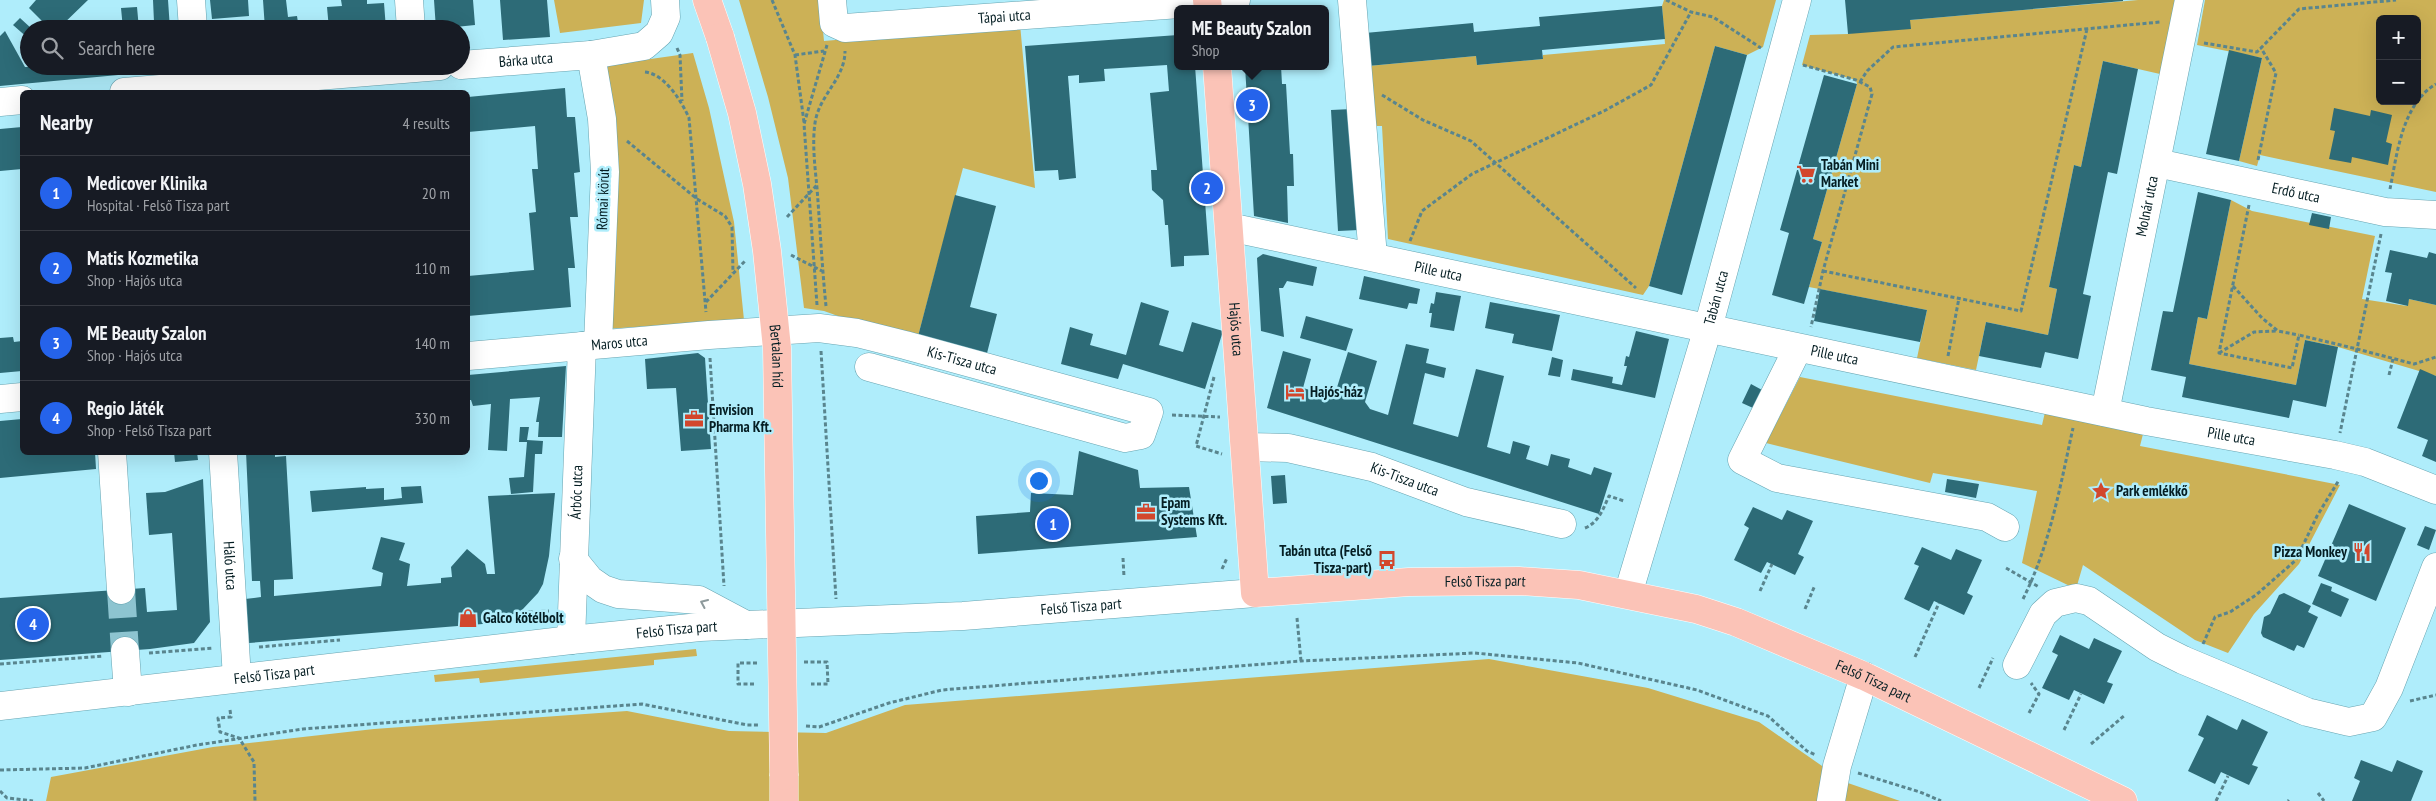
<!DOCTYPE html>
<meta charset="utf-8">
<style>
:root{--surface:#171b24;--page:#242831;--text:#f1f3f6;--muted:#9ea1a6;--line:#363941;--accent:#2563eb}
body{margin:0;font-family:"PT Sans Narrow",sans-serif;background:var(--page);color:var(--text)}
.controls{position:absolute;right:15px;top:15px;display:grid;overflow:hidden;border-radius:8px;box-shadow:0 5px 20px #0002}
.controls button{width:45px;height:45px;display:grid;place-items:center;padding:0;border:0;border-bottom:1px solid var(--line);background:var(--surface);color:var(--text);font:25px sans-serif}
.you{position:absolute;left:1038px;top:480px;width:18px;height:18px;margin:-12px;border:4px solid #fff;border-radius:50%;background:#1a73e8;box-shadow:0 0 0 8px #1a73e833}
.badge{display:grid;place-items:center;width:32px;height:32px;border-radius:50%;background:var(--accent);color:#fff;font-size:16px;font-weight:700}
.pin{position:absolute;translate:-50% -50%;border:2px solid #fff;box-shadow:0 1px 5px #0006}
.popup{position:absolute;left:1174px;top:5px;width:155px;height:65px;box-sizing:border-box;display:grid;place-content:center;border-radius:8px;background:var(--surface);filter:drop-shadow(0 1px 4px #0005);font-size:16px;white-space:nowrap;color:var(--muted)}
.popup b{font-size:19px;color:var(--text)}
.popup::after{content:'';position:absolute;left:50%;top:100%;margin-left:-10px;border:10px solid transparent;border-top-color:var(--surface)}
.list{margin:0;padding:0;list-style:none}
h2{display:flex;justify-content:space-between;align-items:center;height:65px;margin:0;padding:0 20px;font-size:21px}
h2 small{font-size:16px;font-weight:400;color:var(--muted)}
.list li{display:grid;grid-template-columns:32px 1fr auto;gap:15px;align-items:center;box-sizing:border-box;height:75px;padding:0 20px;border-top:1px solid var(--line)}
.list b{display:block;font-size:19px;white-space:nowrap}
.list p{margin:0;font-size:16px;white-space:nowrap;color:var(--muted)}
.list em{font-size:16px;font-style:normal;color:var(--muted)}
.icon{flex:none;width:28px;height:28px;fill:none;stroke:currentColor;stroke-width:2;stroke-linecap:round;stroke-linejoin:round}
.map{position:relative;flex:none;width:2436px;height:801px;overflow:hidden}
.search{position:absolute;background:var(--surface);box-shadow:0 5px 20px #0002;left:20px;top:20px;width:450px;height:55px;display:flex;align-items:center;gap:12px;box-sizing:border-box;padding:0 18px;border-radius:28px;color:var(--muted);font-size:19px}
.panel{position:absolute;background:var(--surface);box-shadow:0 5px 20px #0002;left:20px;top:90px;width:450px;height:365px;border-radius:8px}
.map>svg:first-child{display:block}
.green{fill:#ccb156;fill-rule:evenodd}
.building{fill:#2d6b77}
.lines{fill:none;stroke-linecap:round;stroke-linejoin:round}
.minor-tunnel{stroke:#8dc4d0;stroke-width:28;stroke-dasharray:28 14;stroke-linecap:butt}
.minor-casing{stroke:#67a4b1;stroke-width:29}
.major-casing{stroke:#fff;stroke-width:29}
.path{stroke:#59858e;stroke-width:3;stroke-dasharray:4 2.5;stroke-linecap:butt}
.minor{stroke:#fff;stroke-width:28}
.major{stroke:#fbc3b7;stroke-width:28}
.major-bridge-casing{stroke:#fff;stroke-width:29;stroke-linecap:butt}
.major-bridge{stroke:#fbc3b7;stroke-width:28}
.oneway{stroke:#8e9a9c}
.labels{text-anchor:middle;stroke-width:5;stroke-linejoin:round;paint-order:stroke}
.street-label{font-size:15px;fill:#051e23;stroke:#afedfb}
.poi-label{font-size:15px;font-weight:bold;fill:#051e23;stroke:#afedfb;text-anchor:start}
</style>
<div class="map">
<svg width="2436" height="801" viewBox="0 0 2436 801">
<rect width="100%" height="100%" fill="#afedfb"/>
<!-- green -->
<path class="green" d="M554 0H644L641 23 560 33Z
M739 0H820L824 41 1020 24 1035 188 963 168 916 344 824 311 804 308 788 178 768 97Z
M1664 0H1776L1763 47 1747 55 1715 46 1649 286 1643 295 1388 239 1382 126H1375L1368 66 1476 56 1477 65 1543 59V55L1665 44 1662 6Z
M2138 0H2175L2160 74 2103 61 2081 167 2074 165 2049 287 2057 289 2048 335 1986 322 1976 370 1917 358 1927 310 1809 287 1822 242 1813 239 1857 84 1856 80 1802 65 1810 35 1848 34 1910 20Z
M2205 0H2436V192L2260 155 2257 166 2239 161 2262 58 2197 45ZM2380 19H2417V101H2380Z
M693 53 709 108 734 222 744 320 605 329 601 66Z
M2231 200 2252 211 2375 236 2362 299 2407 306 2409 299 2436 305V376L2338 347 2305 340 2296 385 2189 364 2198 317 2207 319Z
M1800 377 2042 425 2046 408 2144 430 2140 446 2340 485 2299 564 2254 614 2228 653 2195 640 2083 565 2076 589 2022 563 2037 491 1933 473 1930 483 1766 443Z
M696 649 697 656 654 660V665L480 683 479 678 435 682 434 675Z
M1489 659 1648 688 1759 722 1845 782 1900 801H46L51 777 213 747 374 729 627 711 729 731 826 733 905 705Z"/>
<!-- building -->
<path class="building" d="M36 0H88L58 29H50L29 8Z
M153 0H168L170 29H149V22H154Z
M210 0H248L249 16 212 19Z
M263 0H286L288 17 297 16 299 29H265Z
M341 0H367V4L384 3 386 29H329L327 7 342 6Z
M434 0H473L475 25 436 29Z
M500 0H547L550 37 503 40Z
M1845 0H2123V1L1910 20 1911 29 1848 34Z
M1662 6 1665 39 1542 50 1543 59 1477 65 1476 56 1368 66 1365 33 1473 23 1474 32 1540 26 1539 17Z
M137 7 139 29H123L121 8Z
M20 18 32 29H29V39L13 25Z
M245 24 246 29H215V27Z
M5 31 25 67 172 66V70L0 86V36Z
M1178 35V66H1195L1209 255 1184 256V266L1171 267 1168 225H1165L1163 200 1152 190 1151 170H1157L1150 93 1169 91 1167 65 1104 69 1105 81 1079 83V75L1068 76 1076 178 1059 180 1058 170 1035 171 1025 46Z
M1715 46 1747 55 1682 295 1649 286Z
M2229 50 2262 58 2239 161 2206 154Z
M2103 61 2138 69 2117 174 2108 172 2083 294 2091 296 2078 359 2045 352 2041 368 1979 356 1986 322 2048 335 2057 289 2049 287 2074 165 2081 167Z
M1245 66H1281L1282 84H1286L1290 154H1293L1294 186H1287L1288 223 1254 216Z
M1824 75 1857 84 1813 239 1822 242 1804 304 1772 295 1789 233 1780 230Z
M565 88 567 117H575L580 172 574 173 578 217H570L575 268H568L571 307 468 316V276L534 270 529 213 536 212 532 169H538L535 126 468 132V97Z
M2334 108 2370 116 2371 110 2392 115 2386 142 2392 144 2388 165 2352 157 2351 163 2329 159 2335 131 2330 130Z
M1352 109 1359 230 1338 231 1331 110Z
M22 127V169L0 171V129Z
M2198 192 2231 200 2207 319 2198 317 2189 364 2296 385 2305 340 2338 347 2326 407 2293 400 2289 418 2182 397 2186 377 2151 370 2163 311 2173 312Z
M955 195 996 206 970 307 997 314 985 361 916 344Z
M2312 213 2331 217 2329 229 2309 225Z
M2390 250 2427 258 2429 252 2436 254V305L2409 299 2408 306 2386 301 2392 273 2385 272Z
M1263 254 1317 267 1313 286 1287 281 1283 288H1279L1284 337 1261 331 1257 258Z
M1364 276 1420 289 1417 304 1409 303 1407 309 1359 299Z
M1820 289 1927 310 1920 342 1814 321Z
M1436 292 1461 296 1454 331 1430 327 1432 313H1429L1431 303 1434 304Z
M1141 302 1169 311 1159 345 1183 352 1192 322 1223 331 1205 389 1123 364 1118 379 1061 364 1070 327 1093 334 1090 345 1126 355Z
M1490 302 1560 315 1552 351 1512 343 1514 334 1485 328Z
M1306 316 1353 329 1346 351 1300 338Z
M1636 331 1669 339 1655 398 1571 380 1573 369 1613 377 1612 383 1622 385 1627 366H1624L1626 356 1629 357Z
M13 337 14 342 22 341V371L0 373V338Z
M1406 344 1429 349 1426 363 1446 368 1444 378 1425 373 1413 424 1458 437 1476 369 1504 376 1487 447 1510 454 1513 441 1530 446 1526 459 1548 466 1551 454 1570 459 1568 467 1591 475 1594 467 1612 473 1599 514 1267 408 1283 351 1311 359 1303 388 1334 397 1348 352 1377 361 1365 402 1370 409 1388 415Z
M698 353 705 358 711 449 681 451 676 388 647 389 645 359Z
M1552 357 1563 360 1560 377 1548 375Z
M566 366 562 437H538L539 422H536L540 397 510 399 507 451 488 450 491 404 473 406 471 400H468V375Z
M2420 369 2436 376V462L2422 456 2428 440 2397 428Z
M1751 384 1762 390 1753 408 1742 403Z
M22 419V452H95L96 469 0 478V421Z
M520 427H529L527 440 543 441 542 454H535L533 492 511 494 509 478 524 477 527 442H519Z
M1079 451 1138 470 1140 488 1189 487 1197 537 978 554 976 516 1030 512 1031 493 1073 495Z
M174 452H197L198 460 175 462Z
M246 452H275V457L286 456 293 579 274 580V596L381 586 383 573 372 569 381 537 405 543 399 560 410 564 407 586 441 583V578L452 577 451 567 467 549 485 564 487 574H495L488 496 555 493 549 556 543 584 538 593 522 610 495 623 249 643 245 599 261 597 260 581H252Z
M1285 475 1287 503 1273 504 1271 476Z
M203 479 210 622 194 643 150 649 0 660V598L145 588 147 612 177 610 172 533 149 535 146 493 165 492Z
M1947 479 1979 484 1976 498 1945 492Z
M421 486 423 503 312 512 310 491 366 487V489L384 488V500L402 498 401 487Z
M2349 504 2406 528 2376 601 2318 576Z
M1753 507 1782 520 1787 510 1813 521 1798 554 1804 557 1795 575 1767 562 1761 573 1734 560 1749 528 1744 525Z
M2425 526 2436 530 2429 550 2417 545Z
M1922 547 1951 560 1956 549 1982 560 1967 593 1973 596 1964 615 1934 601 1929 611 1904 599 1919 566 1914 564Z
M2321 583 2332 587 2331 591 2349 599 2341 617 2312 604Z
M2284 593 2311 606 2308 612 2318 617 2304 648 2297 645 2294 651 2263 637 2261 633 2264 617 2270 614 2279 595Z
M2060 635 2089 649 2094 638 2122 651 2107 682 2113 684 2104 704 2074 690 2069 700 2042 688 2058 655 2052 652Z
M2207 715 2237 730 2242 719 2268 732 2252 765 2258 767 2249 785 2221 772 2215 784 2188 771 2204 738 2198 735Z
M2361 760 2392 772 2397 760 2423 771 2411 801H2352L2360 781 2354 778Z"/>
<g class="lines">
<!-- minor-tunnel -->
<path class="minor-tunnel" d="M121 590 125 651"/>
<!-- minor casing -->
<g class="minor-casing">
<g id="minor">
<path d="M191 0 193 29"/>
<path d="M409 0 411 29"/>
<path id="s1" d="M832 0 834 23 845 28 1236 0"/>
<path d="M1352 0 1373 257"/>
<path d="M591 55 602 119 605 172 598 344"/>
<path id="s2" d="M461 65 591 55 644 46 659 33 666 17 665 0"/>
<path d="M124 92 440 66"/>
<path d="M0 102 22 100"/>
<path id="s3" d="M2157 163 2385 212 2436 215"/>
<path id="s4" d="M1229 227 2146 421 2335 455 2365 462 2436 490"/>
<path d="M1798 348 1742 460 1777 478 1987 517 2005 527"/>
<path id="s5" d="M468 356 709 335 819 328 857 333 905 345 1149 412 1141 435 1125 438 869 367"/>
<path d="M0 399 22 397"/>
<path id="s6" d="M2105 412 2189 0"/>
<path id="s7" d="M1245 447 1288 448 1372 467 1466 502 1562 524"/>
<path d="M112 452 121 590"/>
<path id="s8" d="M223 452 237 678"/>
<path d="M573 559 590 580 603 589 618 594 699 600 746 625"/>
<path id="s9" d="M1628 594 1708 328 1797 0"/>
<path id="s10" d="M571 640 582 346"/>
<path d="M125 651 128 692"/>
<path d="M2017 665 2043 614 2055 603 2076 598 2089 601 2157 647 2183 660 2307 712 2349 722 2373 717 2389 688 2436 567"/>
<path id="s11" d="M0 706 571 640 700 627 963 616 1255 593"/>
<path d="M1831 801 1837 766 1864 676"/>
</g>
</g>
<!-- major casing -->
<g class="major-casing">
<g id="major">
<path d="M707 0 720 37"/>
<path d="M1207 0 1208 9"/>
<path id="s12" d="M1217 66 1255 593 1409 582 1519 581 1579 585 1696 609 1736 622 1864 676 2123 801"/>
<path d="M784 776V801"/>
</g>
</g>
<!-- path -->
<path class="path" d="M772 0 795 55 804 122
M1666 0 1691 12 1713 17 1761 48
M2204 43 2257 52 2299 9 2396 0
M677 48 680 55 682 101
M795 55 824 51
M1803 65 1856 80 1870 87 1872 94 1823 271 1811 327
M645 72C665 74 682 102 689 118L706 312
M1860 82 1867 71 1893 47 2160 22
M1382 95 1423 120 1471 141 1636 288
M627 141 697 199 725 216 732 227 733 273
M2258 160 2276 73 2261 48
M2390 189C2397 154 2402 104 2436 84
M2249 205 2219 353 2292 368 2299 335 2357 349 2340 433
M787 217 817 185
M2381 234 2357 349 2414 364 2436 357
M1410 241 1422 211 1472 174 1604 111 1651 85 1691 12
M791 255 822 271
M1823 271 2021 311 2087 29
M2233 286 2262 318 2278 331 2299 335
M706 302 745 261
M817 305 804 124 827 45
M826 306C822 267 820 227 817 188 815 167 812 144 815 123 819 95 845 79 845 51
M821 351 836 599
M2219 353 2254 332 2277 331
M1948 356 1959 298
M710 358 724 586
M2389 375 2393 359
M1214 377 1196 446 1222 454
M1172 415 1220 417
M1585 528C1599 522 1603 509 1609 496L1624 501
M1123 558 1124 577
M2006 568 2039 587
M1222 569 1227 558
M1760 591 1772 564
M2023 599C2050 545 2060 487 2073 428
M1805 609 1815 585
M1297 618 1301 661
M505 623 528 612 549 611
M2203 644 2215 617 2230 612 2256 595 2296 560 2317 516 2339 480
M259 647 340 640
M149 653 213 648
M1915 657 1939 603
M804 662H827L828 684H811
M0 664 103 656
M754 684H738V663H759
M1979 688 1993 658
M2410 701 2436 695
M230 710 231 717 218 718 220 732 239 738 254 762 255 801
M2029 713 2039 694 2031 683
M806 726 819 727 889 703 942 690 1301 661 1475 653 1578 663 1697 690 1768 716 1807 751 1816 755
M2064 730 2081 694
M2091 744 2125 715
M0 770 85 768 197 745 303 729 642 704 747 725H760
M1858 773 1920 792 1941 801
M0 791 7 798 33 801
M2318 793 2324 801
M2216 801 2228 776
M2288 801 2289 800"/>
<!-- minor -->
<use href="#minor" class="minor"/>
<!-- major -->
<use href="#major" class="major"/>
<!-- major-bridge casing -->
<g class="major-bridge-casing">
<g id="major-bridge">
<path id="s13" d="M720 37 742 113 757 184 767 251 777 348 784 776"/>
</g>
</g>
<!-- major-bridge -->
<use href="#major-bridge" class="major-bridge"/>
</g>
<!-- one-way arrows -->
<defs><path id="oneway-chevron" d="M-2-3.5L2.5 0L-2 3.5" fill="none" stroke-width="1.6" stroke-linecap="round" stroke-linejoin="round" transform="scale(1.25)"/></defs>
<use class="oneway" href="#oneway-chevron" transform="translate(704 603) rotate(-156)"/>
<!-- icons -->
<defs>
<g id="supermarket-bare" transform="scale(1.5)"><path d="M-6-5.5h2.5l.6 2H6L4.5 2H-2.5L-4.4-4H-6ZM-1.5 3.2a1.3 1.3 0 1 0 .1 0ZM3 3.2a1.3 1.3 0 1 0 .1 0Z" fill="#d2472d" stroke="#afedfb" stroke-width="2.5" paint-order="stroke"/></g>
<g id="hotel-bare" transform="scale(1.5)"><path d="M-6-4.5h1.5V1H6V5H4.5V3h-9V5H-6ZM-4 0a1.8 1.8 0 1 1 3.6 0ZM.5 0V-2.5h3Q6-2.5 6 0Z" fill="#d2472d" stroke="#afedfb" stroke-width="2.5" paint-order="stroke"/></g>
<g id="office-bare" transform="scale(1.5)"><path d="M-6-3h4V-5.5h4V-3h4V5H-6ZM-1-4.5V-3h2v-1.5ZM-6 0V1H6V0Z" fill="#d2472d" stroke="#afedfb" stroke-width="2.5" paint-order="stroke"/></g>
<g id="sight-bare" transform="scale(1.5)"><path d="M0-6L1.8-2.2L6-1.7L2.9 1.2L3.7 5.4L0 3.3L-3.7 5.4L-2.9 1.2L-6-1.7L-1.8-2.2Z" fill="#d2472d" stroke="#afedfb" stroke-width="2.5" paint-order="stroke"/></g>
<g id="restaurant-bare" transform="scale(1.5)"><path d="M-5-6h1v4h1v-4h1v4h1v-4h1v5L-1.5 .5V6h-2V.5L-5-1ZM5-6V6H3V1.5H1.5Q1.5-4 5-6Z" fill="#d2472d" stroke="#afedfb" stroke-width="2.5" paint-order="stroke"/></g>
<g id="bus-bare" transform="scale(1.5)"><path d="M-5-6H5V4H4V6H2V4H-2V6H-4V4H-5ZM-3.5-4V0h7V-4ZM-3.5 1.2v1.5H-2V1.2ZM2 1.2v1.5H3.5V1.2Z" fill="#d2472d" stroke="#afedfb" stroke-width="2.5" paint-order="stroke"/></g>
<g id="shop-bare" transform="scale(1.5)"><path d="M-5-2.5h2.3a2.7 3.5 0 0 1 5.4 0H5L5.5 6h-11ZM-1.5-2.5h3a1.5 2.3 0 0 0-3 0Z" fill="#d2472d" stroke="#afedfb" stroke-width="2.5" paint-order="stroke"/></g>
</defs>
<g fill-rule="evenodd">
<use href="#supermarket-bare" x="1806" y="174"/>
<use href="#hotel-bare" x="1295" y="392"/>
<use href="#office-bare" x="694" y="419"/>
<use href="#sight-bare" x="2101" y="491"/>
<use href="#office-bare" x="1146" y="512"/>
<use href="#restaurant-bare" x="2362" y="552"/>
<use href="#bus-bare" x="1387" y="560"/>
<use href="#shop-bare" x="468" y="618"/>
</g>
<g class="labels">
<!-- street labels -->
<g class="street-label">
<text dy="5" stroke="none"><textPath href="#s1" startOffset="195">Tápai utca</textPath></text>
<text dy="5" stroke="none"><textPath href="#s2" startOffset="65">Bárka utca</textPath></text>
<text dy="5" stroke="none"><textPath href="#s3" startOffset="142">Erdő utca</textPath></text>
<text transform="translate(603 199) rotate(-88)" y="5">Római körút</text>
<text dy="5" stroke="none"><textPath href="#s6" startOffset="210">Molnár utca</textPath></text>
<text dy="5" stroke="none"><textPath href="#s4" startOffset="214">Pille utca</textPath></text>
<text dy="5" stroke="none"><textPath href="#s9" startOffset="309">Tabán utca</textPath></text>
<text dy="5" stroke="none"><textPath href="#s12" startOffset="264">Hajós utca</textPath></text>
<text dy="5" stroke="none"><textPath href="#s5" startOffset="152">Maros utca</textPath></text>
<text dy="5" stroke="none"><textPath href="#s4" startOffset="619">Pille utca</textPath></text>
<text dy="5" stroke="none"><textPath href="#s13" startOffset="325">Bertalan híd</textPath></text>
<text dy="5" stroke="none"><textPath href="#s5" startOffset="499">Kis-Tisza utca</textPath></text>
<text dy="5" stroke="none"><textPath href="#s4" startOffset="1024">Pille utca</textPath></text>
<text dy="5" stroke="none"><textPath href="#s7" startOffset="164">Kis-Tisza utca</textPath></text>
<text dy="5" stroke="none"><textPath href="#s10" startOffset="148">Árbóc utca</textPath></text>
<text dy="5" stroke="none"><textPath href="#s8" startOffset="114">Háló utca</textPath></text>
<text dy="5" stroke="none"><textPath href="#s12" startOffset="759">Felső Tisza part</textPath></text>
<text dy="5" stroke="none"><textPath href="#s11" startOffset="1086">Felső Tisza part</textPath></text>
<text dy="5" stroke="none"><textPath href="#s11" startOffset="681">Felső Tisza part</textPath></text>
<text dy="5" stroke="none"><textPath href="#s11" startOffset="276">Felső Tisza part</textPath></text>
<text dy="5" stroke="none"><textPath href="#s12" startOffset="1164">Felső Tisza part</textPath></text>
</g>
<!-- poi labels -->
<g class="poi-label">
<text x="1821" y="170">Tabán Mini<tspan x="1821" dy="17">Market</tspan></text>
<text x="1310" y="397">Hajós-ház</text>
<text x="709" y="415">Envision<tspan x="709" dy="17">Pharma Kft.</tspan></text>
<text x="2116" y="496">Park emlékkő</text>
<text x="1161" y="508">Epam<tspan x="1161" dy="17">Systems Kft.</tspan></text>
<text x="1372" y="556" text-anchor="end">Tabán utca (Felső<tspan x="1372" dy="17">Tisza-part)</tspan></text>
<text x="2347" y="557" text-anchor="end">Pizza Monkey</text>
<text x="483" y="623">Galco kötélbolt</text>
</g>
</g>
</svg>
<div class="controls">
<button>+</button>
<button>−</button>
</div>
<div class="you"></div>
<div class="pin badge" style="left:1053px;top:524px">1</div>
<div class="pin badge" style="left:1207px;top:188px">2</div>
<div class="pin badge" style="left:1252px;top:105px">3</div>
<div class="popup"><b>ME Beauty Szalon</b>Shop</div>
<div class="pin badge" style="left:33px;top:624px">4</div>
<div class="search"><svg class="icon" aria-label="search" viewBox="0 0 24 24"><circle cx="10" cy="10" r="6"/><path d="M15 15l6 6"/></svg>Search here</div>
<section class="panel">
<h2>Nearby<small>4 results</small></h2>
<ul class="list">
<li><span class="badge">1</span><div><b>Medicover Klinika</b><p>Hospital · Felső Tisza part</p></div><em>20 m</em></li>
<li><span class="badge">2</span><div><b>Matis Kozmetika</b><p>Shop · Hajós utca</p></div><em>110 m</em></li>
<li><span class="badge">3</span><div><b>ME Beauty Szalon</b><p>Shop · Hajós utca</p></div><em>140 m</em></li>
<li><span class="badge">4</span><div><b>Regio Játék</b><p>Shop · Felső Tisza part</p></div><em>330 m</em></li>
</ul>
</section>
</div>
